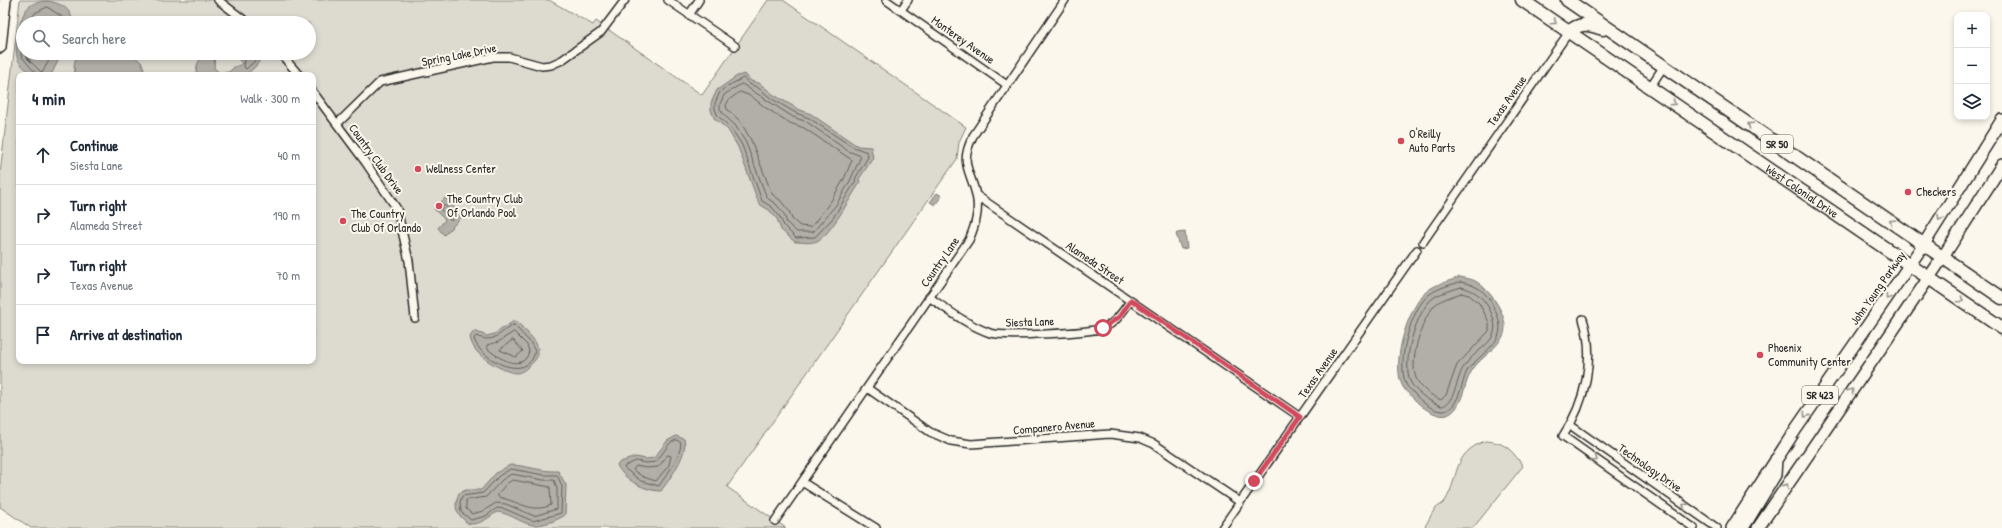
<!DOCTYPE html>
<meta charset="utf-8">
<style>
:root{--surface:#fff;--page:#f2f2f3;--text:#1f2937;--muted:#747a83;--line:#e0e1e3}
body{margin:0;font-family:"Patrick Hand",sans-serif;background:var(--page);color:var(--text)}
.controls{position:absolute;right:12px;top:12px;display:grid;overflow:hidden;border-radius:8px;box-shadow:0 2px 6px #0003}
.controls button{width:36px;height:36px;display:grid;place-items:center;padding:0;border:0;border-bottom:1px solid var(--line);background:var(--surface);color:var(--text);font:20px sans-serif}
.stop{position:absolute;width:12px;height:12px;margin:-9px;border:3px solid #d1495b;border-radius:50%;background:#fff}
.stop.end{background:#d1495b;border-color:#fff;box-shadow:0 1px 4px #0008}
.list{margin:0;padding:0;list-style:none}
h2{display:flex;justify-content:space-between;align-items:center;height:52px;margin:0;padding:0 16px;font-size:17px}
h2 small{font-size:13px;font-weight:400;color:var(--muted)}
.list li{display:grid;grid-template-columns:26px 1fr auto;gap:12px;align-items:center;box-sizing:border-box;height:60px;padding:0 16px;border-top:1px solid var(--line)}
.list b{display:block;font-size:15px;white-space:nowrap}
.list p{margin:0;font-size:13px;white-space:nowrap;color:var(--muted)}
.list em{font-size:13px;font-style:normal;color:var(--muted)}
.icon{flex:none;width:22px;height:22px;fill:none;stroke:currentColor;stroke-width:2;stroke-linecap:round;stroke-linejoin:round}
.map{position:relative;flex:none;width:2002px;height:528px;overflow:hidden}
.search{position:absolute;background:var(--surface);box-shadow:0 2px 6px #0003;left:16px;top:16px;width:300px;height:44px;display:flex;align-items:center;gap:10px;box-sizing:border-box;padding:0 14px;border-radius:22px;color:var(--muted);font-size:15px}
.panel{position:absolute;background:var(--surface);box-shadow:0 2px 6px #0003;left:16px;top:72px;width:300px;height:292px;border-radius:8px}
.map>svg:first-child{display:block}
.green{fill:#dddad0;stroke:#84827e;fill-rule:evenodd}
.water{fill:#b1afa7;stroke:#7b7a75}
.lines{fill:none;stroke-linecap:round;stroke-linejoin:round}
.shore{stroke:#61605d;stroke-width:1}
.minor-casing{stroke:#2b2b2b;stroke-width:10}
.primary-casing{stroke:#2b2b2b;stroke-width:14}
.trunk-casing{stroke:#2b2b2b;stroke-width:15}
.minor{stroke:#fbf7ec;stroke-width:7}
.primary{stroke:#fbf7ec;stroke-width:11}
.trunk{stroke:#fbf7ec;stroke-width:12}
.oneway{stroke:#93918c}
.route{stroke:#d1495b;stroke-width:5}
.poi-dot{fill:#d1495b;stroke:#fbf7ec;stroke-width:1.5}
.labels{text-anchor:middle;stroke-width:4;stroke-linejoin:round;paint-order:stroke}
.shield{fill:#fbf7ec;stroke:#696865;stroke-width:1}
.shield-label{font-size:11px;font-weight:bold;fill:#2b2b2b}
.street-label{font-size:12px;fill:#2b2b2b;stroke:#fbf7ec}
.poi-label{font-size:12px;fill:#2b2b2b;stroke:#fbf7ec;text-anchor:start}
</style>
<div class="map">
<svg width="2002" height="528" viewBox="0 0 2002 528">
<rect width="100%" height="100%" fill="#fbf7ec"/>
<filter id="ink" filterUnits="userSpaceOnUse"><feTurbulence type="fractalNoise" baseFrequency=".025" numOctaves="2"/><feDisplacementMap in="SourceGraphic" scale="8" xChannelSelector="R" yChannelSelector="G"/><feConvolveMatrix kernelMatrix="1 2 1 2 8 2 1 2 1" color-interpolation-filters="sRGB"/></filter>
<g filter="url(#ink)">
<!-- green -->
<path class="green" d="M20 0H549L593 25 596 21 702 95 768 0H783L966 127 959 142 957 159 727 487 786 528H31L0 507V174ZM23 23H309V53H23ZM19 75H313V361H19Z
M1485 441C1505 442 1511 449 1523 466L1473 528H1424C1428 522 1431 514 1435 509 1438 506 1442 505 1445 501 1460 477 1451 454 1485 441Z"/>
<!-- water -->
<path class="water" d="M46 1C58 2 73 8 72 23H23V53H62L51 75H33C28 71 21 66 18 60 13 48 19 12 31 5 35 2 41 2 46 1Z
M77 53H131L142 63 146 75H75L74 65Z
M203 53H215L214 68 220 73 229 72 234 67 240 65 242 63 236 57 229 53H257L260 60 256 66 246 75H196L197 65Z
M745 74 751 81 759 83 774 95 798 109 811 114 853 143 858 146 871 147 873 158 859 179 860 183C850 197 831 235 817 241 810 244 802 242 795 242L781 230 777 219 769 210 759 204 738 147 728 130 714 118 711 110V103L717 90 737 76Z
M937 193 942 196 935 205 930 202Z
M446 197 447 200 463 216 444 235 438 228 445 220 434 209Z
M1185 232 1187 248 1181 249 1176 234 1177 233Z
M1460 277C1465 278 1473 279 1477 282 1491 291 1513 321 1502 338 1494 351 1476 361 1470 374 1464 385 1462 410 1447 415 1437 418 1421 407 1415 400 1411 396 1406 392 1403 387 1390 365 1408 306 1427 291 1435 284 1450 281 1460 277Z
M514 321C520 323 523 329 528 333 539 345 544 354 529 366 526 369 521 373 516 373 506 372 496 366 488 361 479 355 472 348 470 337L474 331 487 336 494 334Z
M676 436 684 439C689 453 669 480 661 491 645 491 624 480 617 465L620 462 636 457 646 459 654 458 667 441Z
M510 465C526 465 541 472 558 471L566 485 565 515C558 520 542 526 533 525 520 523 510 513 497 512 489 517 482 524 471 524 467 524 465 521 463 519 454 511 455 503 459 493L466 490H481L496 473Z"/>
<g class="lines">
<!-- shore -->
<path class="shore" d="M29 23 35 13 47 7 61 16 63 23
M23 28 21 56 34 71 35 75
M26 53 27 58 42 73 53 53
M238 53 245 60 244 67 246 69 255 61 254 53
M744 78 749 84 757 87 772 99 796 113 809 118 851 146 867 152 868 157 856 177 855 182 833 218 815 237 796 238 784 226 780 217 772 207 762 201 742 145 731 128 718 116 715 109V103L720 92 726 87Z
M742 84 793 117 807 122 848 151 861 156 850 181 836 205 813 232H797L787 223 784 214 776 204 767 198 746 143 735 125 726 117 720 109V104L724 95Z
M740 92 751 96 766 108 790 123 804 128 852 160 844 179 831 201 811 227 800 226 792 219 789 211 780 200 772 194 751 140 740 121 727 109 726 105 729 100Z
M444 205 456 215 451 221 441 210Z
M1461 282C1476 285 1486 291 1493 306 1508 335 1497 341 1476 361 1472 365 1468 368 1466 373 1462 383 1458 409 1444 411 1433 412 1420 401 1414 393 1411 390 1407 387 1406 384 1396 363 1411 307 1430 294 1438 288 1452 284 1461 282Z
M1461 287C1474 290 1482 296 1489 308 1507 343 1478 344 1463 368 1457 377 1454 406 1441 406 1430 402 1415 392 1410 381 1402 361 1416 311 1433 298 1440 293 1453 290 1461 287Z
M1461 293 1469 295 1479 303 1489 322V331L1457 365 1446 395 1441 400C1432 396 1420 388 1416 378 1409 360 1422 317 1436 304 1442 299 1454 296 1461 293Z
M514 325 530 342 535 351C529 385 478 359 474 338L476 336C496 345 499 331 514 325Z
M514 332 527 345 529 351C524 374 497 358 487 348V345L498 342Z
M513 340 523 351 516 357 500 350Z
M677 440 681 443C680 460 667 473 659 486L641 481 624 468 625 466 636 461 646 463 656 462 670 443Z
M668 455 671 456 669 465 656 481 643 477 633 470 636 466 646 468 658 467Z
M511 469 544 475H557L562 486 561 513 533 521 505 509 497 508 486 516 471 520 461 512 460 502 462 496 483 493 499 476Z
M512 474 543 480H554L557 488V509L534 516 506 504 496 503 483 511 472 514 466 509V500L486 497 502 480Z
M513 480 550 487 551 505C532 514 518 501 498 497V494L506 484Z"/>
<!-- minor casing -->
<g class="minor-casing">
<path id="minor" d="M218 0 248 23
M668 0 735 46
M886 0 1007 85
M901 10 908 0
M689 15 699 0
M280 53 299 75
M1650 87 1664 66
M313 92 366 163 397 209 409 261 415 318
M337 124 380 82 493 57H509L542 66 551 65 562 60 601 32 625 0
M976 195 1300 417
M1423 242 1569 32
M929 297C948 310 967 325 990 333 1004 337 1089 333 1103 328 1116 323 1123 311 1131 300
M1583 319C1596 358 1585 403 1563 436L1694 528
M867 388 930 432 951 441 971 444 1110 434 1140 438 1154 444 1240 502
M1570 425 1717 528
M802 482 876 528
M775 521 969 240C975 226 980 211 976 195 970 169 959 164 973 136L1065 0
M1222 528 1417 250"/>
</g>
<!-- primary casing -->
<g class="primary-casing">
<path id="primary" d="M0 47 5 0
M1732 528 1796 429 1924 244 2002 120
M1743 528 1775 475 1776 459
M1758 528 1943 257 2002 165"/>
</g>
<!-- trunk casing -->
<g class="trunk-casing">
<g id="trunk">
<path id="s1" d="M1522 0 2002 328"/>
<path d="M1567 0 2002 298"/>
<path d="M1569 32C1580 21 1589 25 1603 29"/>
</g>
</g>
<!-- minor -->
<use href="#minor" class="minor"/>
<!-- primary -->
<use href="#primary" class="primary"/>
<!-- trunk -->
<use href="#trunk" class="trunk"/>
</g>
<!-- one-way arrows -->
<defs><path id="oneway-chevron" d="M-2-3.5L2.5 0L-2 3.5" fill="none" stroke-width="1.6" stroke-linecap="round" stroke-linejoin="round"/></defs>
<g class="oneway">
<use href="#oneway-chevron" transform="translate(1554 22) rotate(34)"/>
<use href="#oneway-chevron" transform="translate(1673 103) rotate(34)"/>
<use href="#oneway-chevron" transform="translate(1750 125) rotate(-146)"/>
<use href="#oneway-chevron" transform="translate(1940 218) rotate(122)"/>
<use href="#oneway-chevron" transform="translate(1892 222) rotate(-146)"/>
<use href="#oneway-chevron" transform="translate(1888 297) rotate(125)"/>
<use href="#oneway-chevron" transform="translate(1961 300) rotate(34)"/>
<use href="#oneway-chevron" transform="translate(1851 391) rotate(-55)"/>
<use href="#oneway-chevron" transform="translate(1806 415) rotate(125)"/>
<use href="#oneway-chevron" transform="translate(1595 459) rotate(35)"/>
<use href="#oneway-chevron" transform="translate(1786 486) rotate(-55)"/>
<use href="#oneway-chevron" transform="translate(1685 506) rotate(-145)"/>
</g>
</g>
<g class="lines" filter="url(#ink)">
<!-- route -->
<path class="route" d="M1103 328 1119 317 1131 300 1300 417 1254 481"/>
</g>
<!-- markers -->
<g class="poi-dot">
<circle cx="1401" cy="141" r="4"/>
<circle cx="418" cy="169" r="4"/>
<circle cx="1908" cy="192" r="4"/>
<circle cx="439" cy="206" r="4"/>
<circle cx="343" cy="221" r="4"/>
<circle cx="1760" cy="355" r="4"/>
</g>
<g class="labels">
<!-- shield labels -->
<g class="shield">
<rect x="1761" y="135" width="32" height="18" rx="3"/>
<rect x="1802" y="386" width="36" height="18" rx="3"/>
</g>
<g class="shield-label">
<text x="1777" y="148">SR 50</text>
<text x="1820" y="399">SR 423</text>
</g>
<!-- street labels -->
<g class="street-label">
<text transform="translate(963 40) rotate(35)" y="4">Monterey Avenue</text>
<text transform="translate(459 55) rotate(-11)" y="4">Spring Lake Drive</text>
<text transform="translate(1507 101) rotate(-55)" y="4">Texas Avenue</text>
<text transform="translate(376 159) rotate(54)" y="4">Country Club Drive</text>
<text dy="4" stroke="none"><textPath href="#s1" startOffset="339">West Colonial Drive</textPath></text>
<text transform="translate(940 262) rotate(-55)" y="4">Country Lane</text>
<text transform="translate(1095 263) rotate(34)" y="4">Alameda Street</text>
<text transform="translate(1878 288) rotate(-55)" y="4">John Young Parkway</text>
<text transform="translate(1030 322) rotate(-2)" y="4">Siesta Lane</text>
<text transform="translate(1318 373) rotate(-55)" y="4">Texas Avenue</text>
<text transform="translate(1054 427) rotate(-5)" y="4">Companero Avenue</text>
<text transform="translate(1650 468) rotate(35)" y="4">Technology Drive</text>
</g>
<!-- poi labels -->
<g class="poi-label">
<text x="1409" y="138">O'Reilly<tspan x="1409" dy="14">Auto Parts</tspan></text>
<text x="426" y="173">Wellness Center</text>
<text x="1916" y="196">Checkers</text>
<text x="447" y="203">The Country Club<tspan x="447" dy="14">Of Orlando Pool</tspan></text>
<text x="351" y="218">The Country<tspan x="351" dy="14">Club Of Orlando</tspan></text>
<text x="1768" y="352">Phoenix<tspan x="1768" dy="14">Community Center</tspan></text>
</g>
</g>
</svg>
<div class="controls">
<button>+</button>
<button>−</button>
<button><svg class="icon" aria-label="layers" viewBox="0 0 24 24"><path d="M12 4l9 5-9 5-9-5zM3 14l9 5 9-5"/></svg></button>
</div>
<div class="stop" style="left:1103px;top:328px"></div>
<div class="stop end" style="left:1254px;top:481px"></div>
<div class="search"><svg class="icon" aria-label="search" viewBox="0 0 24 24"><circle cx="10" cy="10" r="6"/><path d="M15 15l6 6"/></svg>Search here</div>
<section class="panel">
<h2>4 min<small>Walk · 300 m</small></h2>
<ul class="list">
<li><svg class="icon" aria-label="ahead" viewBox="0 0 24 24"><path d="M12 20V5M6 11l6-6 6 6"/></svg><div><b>Continue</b><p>Siesta Lane</p></div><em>40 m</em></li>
<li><svg class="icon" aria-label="right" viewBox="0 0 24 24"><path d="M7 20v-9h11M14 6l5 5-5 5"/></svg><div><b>Turn right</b><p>Alameda Street</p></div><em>190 m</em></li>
<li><svg class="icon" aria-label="right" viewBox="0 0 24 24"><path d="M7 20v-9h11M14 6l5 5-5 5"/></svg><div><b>Turn right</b><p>Texas Avenue</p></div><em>70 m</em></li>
<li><svg class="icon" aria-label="arrive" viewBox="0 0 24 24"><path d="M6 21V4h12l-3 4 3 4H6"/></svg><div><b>Arrive at destination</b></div></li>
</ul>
</section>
</div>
